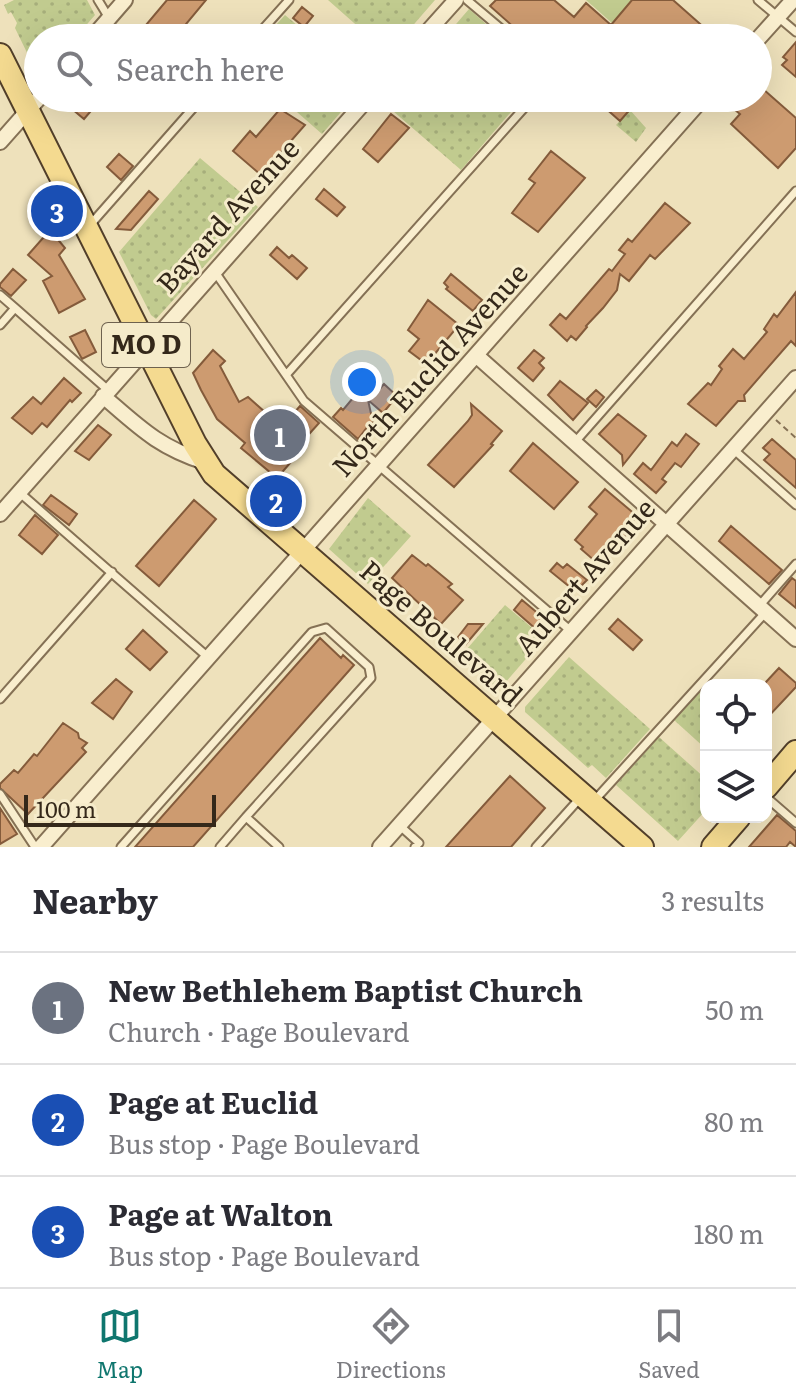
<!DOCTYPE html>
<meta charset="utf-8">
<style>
:root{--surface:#fff;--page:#f2f2f3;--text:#2b2b33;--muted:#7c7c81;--line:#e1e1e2;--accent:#0f766e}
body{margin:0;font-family:Literata,serif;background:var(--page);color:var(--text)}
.controls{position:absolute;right:24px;bottom:24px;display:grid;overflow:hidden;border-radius:16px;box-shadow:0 8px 32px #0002}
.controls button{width:72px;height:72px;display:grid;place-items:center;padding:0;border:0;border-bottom:2px solid var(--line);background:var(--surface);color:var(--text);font:40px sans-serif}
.scale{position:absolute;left:24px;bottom:20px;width:192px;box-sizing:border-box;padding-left:8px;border:4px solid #34281a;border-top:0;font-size:22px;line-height:28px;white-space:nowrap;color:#34281a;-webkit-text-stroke:6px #f5ebca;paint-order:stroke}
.you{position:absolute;left:362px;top:382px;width:28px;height:28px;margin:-20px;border:6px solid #fff;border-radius:50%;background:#1a73e8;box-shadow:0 0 0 12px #1a73e833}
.badge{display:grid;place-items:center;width:52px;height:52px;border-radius:50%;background:var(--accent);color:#fff;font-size:26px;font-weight:700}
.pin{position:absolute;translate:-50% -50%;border:4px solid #fff;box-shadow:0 2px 8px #0006}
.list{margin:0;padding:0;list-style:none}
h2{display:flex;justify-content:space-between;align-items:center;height:104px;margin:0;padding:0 32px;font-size:34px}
h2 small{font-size:26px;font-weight:400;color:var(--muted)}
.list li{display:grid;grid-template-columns:52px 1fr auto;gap:24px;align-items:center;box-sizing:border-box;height:112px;padding:0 32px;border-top:2px solid var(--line)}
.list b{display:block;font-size:30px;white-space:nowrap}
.list p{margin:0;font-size:26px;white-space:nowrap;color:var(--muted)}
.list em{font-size:26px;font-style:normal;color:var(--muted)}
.icon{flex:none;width:44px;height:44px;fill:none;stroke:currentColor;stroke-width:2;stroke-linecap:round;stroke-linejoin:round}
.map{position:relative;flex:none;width:796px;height:847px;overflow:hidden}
.search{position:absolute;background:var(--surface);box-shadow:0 8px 32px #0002;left:24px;right:24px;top:24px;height:88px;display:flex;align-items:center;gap:20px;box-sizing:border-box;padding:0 28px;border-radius:44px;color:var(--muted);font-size:30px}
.sheet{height:440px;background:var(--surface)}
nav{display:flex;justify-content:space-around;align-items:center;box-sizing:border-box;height:112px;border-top:2px solid var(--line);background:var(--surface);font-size:22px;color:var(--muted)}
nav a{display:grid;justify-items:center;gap:4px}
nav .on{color:var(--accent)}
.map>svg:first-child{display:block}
.grass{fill:url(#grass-dots)}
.park{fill:#c1cb8f}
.building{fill:#cd9b70;stroke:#845b3b;stroke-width:2}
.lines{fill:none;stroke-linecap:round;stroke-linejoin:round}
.service-casing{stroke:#857155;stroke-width:11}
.minor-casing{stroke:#857155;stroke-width:18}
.primary-casing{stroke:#523f2a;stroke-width:26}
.path{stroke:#857155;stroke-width:2;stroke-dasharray:6 4;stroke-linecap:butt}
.service{stroke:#f9eece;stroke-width:7}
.minor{stroke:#f9eece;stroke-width:14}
.primary{stroke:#f4da90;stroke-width:22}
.labels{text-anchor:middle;stroke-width:6;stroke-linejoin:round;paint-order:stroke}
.shield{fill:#f5ebca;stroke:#6e624f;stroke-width:2}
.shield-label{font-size:26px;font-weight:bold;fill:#34281a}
.street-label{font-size:28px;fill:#34281a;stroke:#f5ebca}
</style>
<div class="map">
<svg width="796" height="847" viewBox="0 0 796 847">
<defs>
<pattern id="grass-dots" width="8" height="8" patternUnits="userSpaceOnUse" patternTransform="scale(2)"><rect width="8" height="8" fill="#c1cb8f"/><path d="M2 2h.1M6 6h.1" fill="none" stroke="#a6ae7b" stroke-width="1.8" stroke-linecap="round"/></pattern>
</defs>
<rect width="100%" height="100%" fill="#eee1bb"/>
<!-- grass -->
<path class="grass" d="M14 0H87L95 15 75 38H38V67L33 65 15 28 17 23 11 12 8 14 4 5Z
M328 0H435L402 38H371Z
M469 9 502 38H444Z
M285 15 312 38H264Z
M281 98H353L322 134Z
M392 98H523L461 170 386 105Z
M640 98H674L661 111Z
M630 110 646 128 636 142 616 125Z
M200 158 258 207 156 319 151 315 119 252Z
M368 498 411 536 368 584 329 549Z
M505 605 544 638 499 690 460 657Z
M569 657 650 729 606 778 592 765 588 768 525 712V707Z
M706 685V749L674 720Z
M659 737 706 779V810L678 841 616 785Z"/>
<!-- park -->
<path class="park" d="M586 0H632L612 23Z"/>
<!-- building -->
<path class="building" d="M167 0H206L177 35 175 34 172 38H135Z
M496 0H554L574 17 586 3 611 25 632 0H673L716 38H526L490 6Z
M302 7 313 16 304 27 293 18Z
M796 42V77L782 65 787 60 783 57Z
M763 89 796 118V148L778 168 731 124 740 114 735 110 746 98H758Z
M59 98H102L84 119Z
M594 98H640L620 121Z
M280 109 305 125 261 175 233 151 250 131 256 137Z
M391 114 409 128 378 162 363 149Z
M551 151 585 178 538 232 512 213 535 183 529 179Z
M119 154 133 166 121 180 107 167Z
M324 189 345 207 337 216 316 199Z
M149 191 158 199 131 230 116 229Z
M665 203 690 223 655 259 650 255 629 281 620 274 617 290 603 308 586 326 587 327 576 340 571 336 567 341 550 325 560 314 566 319 609 269 612 271 625 254 619 250 628 239 632 242Z
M50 230 65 248 59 255 85 299 59 313 43 281 52 276 28 255Z
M277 247 289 258 292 255 307 268 297 279 270 255Z
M13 269 26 280 11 296 0 287V284Z
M451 274 482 300 473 311 446 289 448 287 444 283Z
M796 292V346L791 341 744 395 745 401H738L716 426 688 404 708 383 711 385 722 369 719 366 733 349 744 359 767 332 764 329 774 314 777 317Z
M428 300 459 325 433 356 435 358 429 366 409 351 419 339 408 330Z
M85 330 96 352 82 359 70 337Z
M213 350 225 361 220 366 239 402 248 397 282 427 300 406 319 423 301 443 305 446 277 478 241 448 245 443 217 419 201 390 193 373Z
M534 350 544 358 539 363 544 368 533 381 518 368Z
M64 378 81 393 72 402 70 400 47 427 42 423 32 434 12 418 33 397 41 404Z
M363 380 377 392 384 384 397 396 383 413 368 400 374 427 368 426 358 439 333 417 341 408 343 410 358 392 355 389Z
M560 381 588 403 573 420 548 395Z
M596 390 604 397 596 407 587 399Z
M471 404 502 431 491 444 493 445 454 487 428 465 468 421 472 415Z
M618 414 646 436 623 465 622 455 599 434Z
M98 425 111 435 89 460 75 451Z
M686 434 699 444 681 467 675 463 662 479 666 482 656 493 634 474 643 463 651 470 672 442 677 446Z
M772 439 796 460V488L764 460 770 454 763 448Z
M533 443 578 482 554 509 510 471Z
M605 489 637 516 632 522 635 524 616 547 604 559 602 556 596 562 581 549 583 547 575 540 597 514 589 507Z
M51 495 77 514 69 525 43 505Z
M194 500 216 519 159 586 136 566Z
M35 515 58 535 42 554 19 535Z
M731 526 782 570 769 584 719 541Z
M412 555 426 566 428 564 452 584 448 587 463 600 441 624 392 578Z
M557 563 563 568 567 564 587 580 581 586 571 588 550 571Z
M792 578 796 581V608L779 594Z
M522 600 546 620 537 630 514 610Z
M618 619 642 640 633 650 609 629Z
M468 624H483L466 644 458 637Z
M143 630 167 652 150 670 126 649Z
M320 638 341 658 343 655 354 665 193 847H135Z
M779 668 796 683V687L766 719V682Z
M116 679 132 692 113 719 92 703Z
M63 723 78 733 79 738 87 743 82 748 86 752 28 814 0 788V784L14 770 18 773 34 754 37 756Z
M510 776 545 808 511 847H446Z
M0 808 17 834 0 844Z
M777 815 796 831V847L790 842 786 847H749Z"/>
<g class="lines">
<!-- service casing -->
<g class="service-casing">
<path id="service" d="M98 0 109 18
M467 0 512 38
M758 0 796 32
M255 38 289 0
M90 225 202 98
M215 272 304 401 572 632
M0 295 15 308
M0 325 15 308 108 390
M286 375 533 98
M575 442 796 191
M733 449 796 505
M19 492 209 658
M759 606 796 564
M0 699 112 572
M0 794 35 847
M766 797 796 823
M593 802 765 613
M399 825 419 843 415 847
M121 847 312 632 326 628 369 667 371 678 246 817
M220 847 246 817 279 847
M536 847 581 797"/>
</g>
<!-- minor casing -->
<g class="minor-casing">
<path id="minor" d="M92 38 125 0
M422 38 456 0
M758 39 793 0
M0 142 39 98
M477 356 796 639
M103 396C139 427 158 447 205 462
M0 514 368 98
M41 847 703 98
M380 847 796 378"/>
</g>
<!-- primary casing -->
<g class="primary-casing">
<path id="primary" d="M0 55 195 444 214 474 642 847
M766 787 796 752
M713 847 739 817"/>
</g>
<!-- path -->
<path class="path" d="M776 420 796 438"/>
<!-- service -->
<use href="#service" class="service"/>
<!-- minor -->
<use href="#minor" class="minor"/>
<!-- primary -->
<use href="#primary" class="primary"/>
</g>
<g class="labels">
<!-- shield labels -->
<rect class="shield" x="102" y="323" width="88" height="44" rx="6"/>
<g class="shield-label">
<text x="146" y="354">MO D</text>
</g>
<!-- street labels -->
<g class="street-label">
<text transform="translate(228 216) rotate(-48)" y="10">Bayard Avenue</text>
<text transform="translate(430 370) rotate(-48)" y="10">North Euclid Avenue</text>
<text transform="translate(585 577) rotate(-49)" y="10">Aubert Avenue</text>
<text transform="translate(441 633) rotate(41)" y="10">Page Boulevard</text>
</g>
</g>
</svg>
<div class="controls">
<button><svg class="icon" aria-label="locate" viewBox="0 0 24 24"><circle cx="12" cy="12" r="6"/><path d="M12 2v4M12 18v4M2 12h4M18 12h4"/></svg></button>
<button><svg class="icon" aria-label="layers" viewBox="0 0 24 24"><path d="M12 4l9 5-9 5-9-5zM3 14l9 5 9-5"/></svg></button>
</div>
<div class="scale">100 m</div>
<div class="you"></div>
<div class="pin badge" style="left:280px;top:435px;background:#6b7280">1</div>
<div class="pin badge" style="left:276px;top:501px;background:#1a4fb4">2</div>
<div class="pin badge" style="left:57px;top:211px;background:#1a4fb4">3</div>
<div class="search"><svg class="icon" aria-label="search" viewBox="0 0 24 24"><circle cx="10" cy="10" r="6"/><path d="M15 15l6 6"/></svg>Search here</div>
</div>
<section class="sheet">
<h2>Nearby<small>3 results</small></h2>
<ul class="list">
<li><span class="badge" style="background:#6b7280">1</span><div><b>New Bethlehem Baptist Church</b><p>Church · Page Boulevard</p></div><em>50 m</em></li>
<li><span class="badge" style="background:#1a4fb4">2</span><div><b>Page at Euclid</b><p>Bus stop · Page Boulevard</p></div><em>80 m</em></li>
<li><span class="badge" style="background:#1a4fb4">3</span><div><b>Page at Walton</b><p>Bus stop · Page Boulevard</p></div><em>180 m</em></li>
</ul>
</section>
<nav>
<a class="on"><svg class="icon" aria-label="map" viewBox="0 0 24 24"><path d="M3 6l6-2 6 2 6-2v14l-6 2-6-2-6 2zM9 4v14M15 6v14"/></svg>Map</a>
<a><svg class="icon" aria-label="directions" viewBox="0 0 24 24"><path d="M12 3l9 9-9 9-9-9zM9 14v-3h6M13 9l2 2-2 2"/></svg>Directions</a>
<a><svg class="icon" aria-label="saved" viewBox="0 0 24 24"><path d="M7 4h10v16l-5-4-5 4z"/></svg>Saved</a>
</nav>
